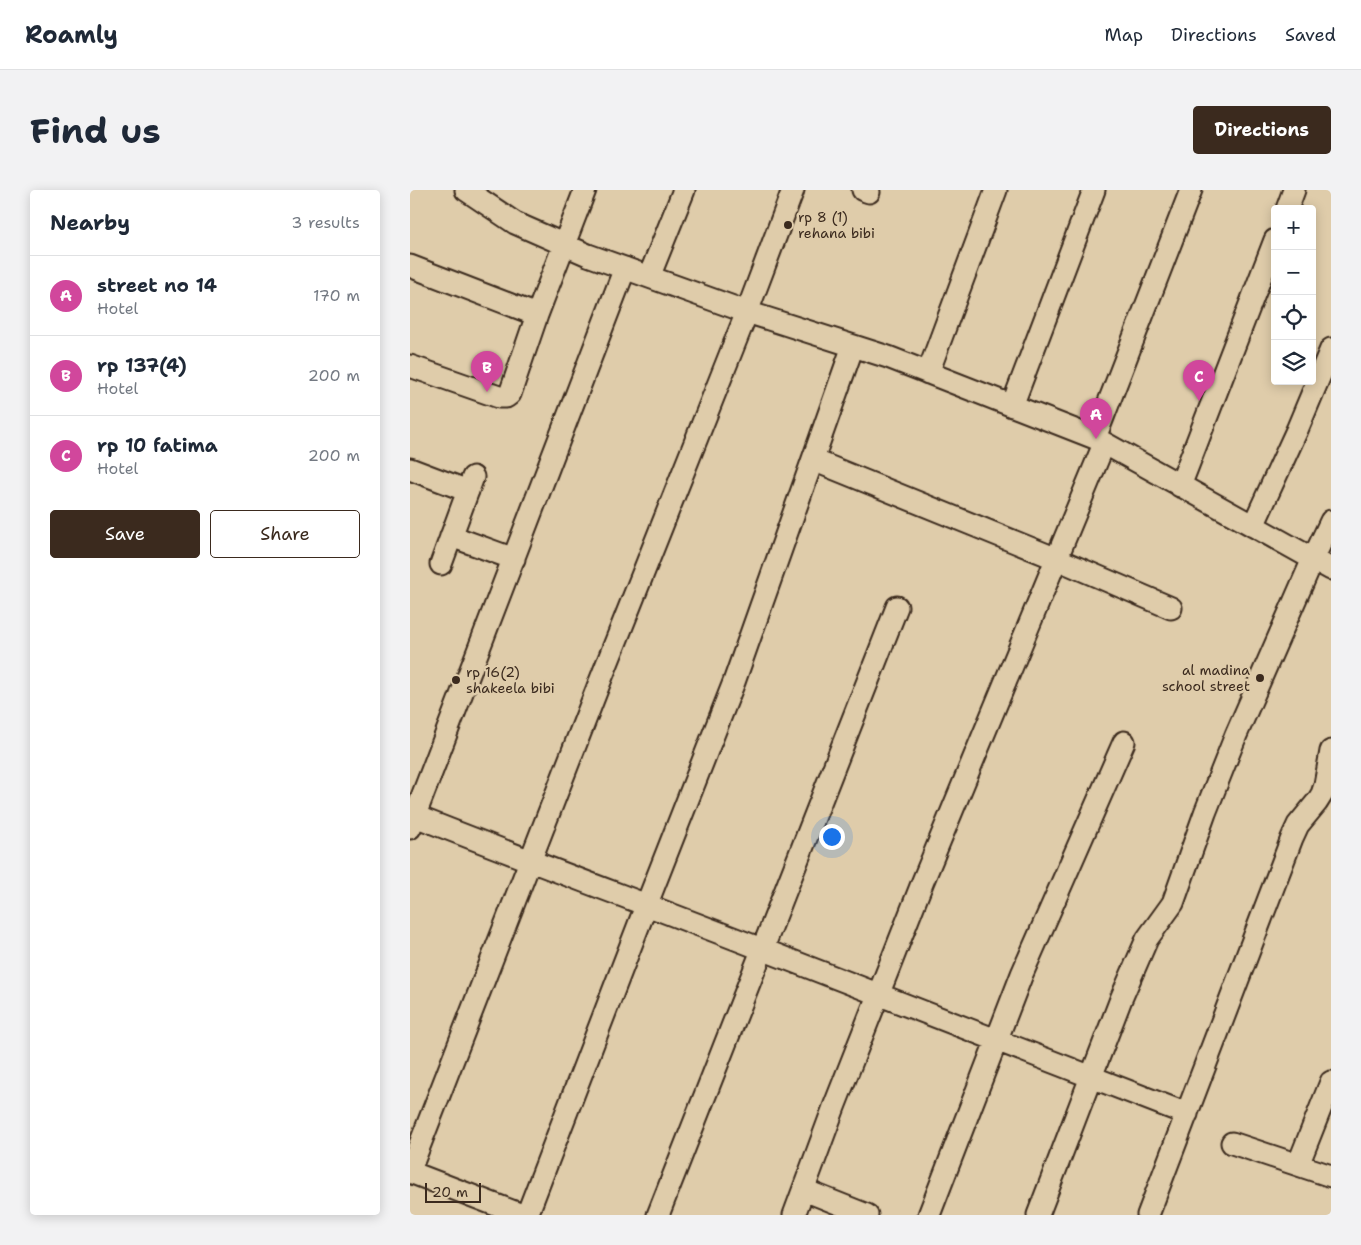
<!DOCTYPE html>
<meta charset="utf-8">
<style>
:root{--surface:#fff;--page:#f2f2f3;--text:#1f2937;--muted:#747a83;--line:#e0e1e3;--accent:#3b2a1e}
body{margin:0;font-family:"Shantell Sans",sans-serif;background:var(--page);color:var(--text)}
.controls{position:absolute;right:15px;top:15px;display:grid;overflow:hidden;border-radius:5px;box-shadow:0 2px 12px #0003}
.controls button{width:45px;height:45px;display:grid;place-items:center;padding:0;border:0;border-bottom:1px solid var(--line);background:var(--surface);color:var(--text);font:25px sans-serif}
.scale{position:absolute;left:15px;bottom:12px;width:56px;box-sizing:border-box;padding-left:5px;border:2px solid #3b2a1e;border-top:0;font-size:14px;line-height:18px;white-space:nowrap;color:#3b2a1e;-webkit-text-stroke:4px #dfccaa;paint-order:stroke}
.you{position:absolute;left:421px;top:646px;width:18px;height:18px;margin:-12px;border:4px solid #fff;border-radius:50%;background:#1a73e8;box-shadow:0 0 0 8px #1a73e833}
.badge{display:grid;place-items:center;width:32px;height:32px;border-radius:50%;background:var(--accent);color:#fff;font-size:16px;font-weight:700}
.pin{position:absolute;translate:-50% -41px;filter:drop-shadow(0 1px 2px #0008)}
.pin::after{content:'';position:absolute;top:26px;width:18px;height:15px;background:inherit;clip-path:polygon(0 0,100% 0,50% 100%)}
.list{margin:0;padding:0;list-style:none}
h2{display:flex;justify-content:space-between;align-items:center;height:65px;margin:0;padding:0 20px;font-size:21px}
h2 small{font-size:16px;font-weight:400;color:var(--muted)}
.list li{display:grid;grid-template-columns:32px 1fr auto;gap:15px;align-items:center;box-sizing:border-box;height:80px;padding:0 20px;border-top:1px solid var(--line)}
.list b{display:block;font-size:19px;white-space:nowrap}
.list p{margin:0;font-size:16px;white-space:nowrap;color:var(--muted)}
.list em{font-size:16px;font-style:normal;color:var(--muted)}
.actions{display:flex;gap:10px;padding:15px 20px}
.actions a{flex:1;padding:11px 0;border:1px solid var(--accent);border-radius:5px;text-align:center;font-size:18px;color:var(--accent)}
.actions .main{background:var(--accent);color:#fff}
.icon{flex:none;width:28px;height:28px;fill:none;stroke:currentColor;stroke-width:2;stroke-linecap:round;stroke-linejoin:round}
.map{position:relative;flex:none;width:921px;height:1025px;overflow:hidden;border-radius:5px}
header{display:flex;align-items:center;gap:30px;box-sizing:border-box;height:70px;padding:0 25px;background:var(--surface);border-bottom:1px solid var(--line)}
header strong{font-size:24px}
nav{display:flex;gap:28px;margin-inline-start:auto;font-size:18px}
.intro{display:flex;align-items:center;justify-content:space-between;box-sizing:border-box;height:120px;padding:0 30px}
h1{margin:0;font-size:35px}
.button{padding:12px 22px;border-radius:5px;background:var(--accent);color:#fff;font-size:18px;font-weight:700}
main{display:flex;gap:30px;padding:0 30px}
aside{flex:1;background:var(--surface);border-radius:5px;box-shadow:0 2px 12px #0003}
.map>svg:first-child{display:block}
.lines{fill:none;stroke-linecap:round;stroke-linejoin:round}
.minor-casing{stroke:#3b2a1e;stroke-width:25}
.minor{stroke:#dfccaa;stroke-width:21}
.poi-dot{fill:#3b2a1e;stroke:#dfccaa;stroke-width:2}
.labels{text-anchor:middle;stroke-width:5;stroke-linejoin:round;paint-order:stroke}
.poi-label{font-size:14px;fill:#3b2a1e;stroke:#dfccaa;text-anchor:start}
</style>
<header>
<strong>Roamly</strong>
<nav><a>Map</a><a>Directions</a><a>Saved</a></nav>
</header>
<div class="intro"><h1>Find us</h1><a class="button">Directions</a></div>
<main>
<aside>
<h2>Nearby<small>3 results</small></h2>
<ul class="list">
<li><span class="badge" style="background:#d1479c">A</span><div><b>street no 14</b><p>Hotel</p></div><em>170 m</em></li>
<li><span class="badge" style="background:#d1479c">B</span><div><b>rp 137(4)</b><p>Hotel</p></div><em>200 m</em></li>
<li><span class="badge" style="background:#d1479c">C</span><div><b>rp 10 fatima</b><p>Hotel</p></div><em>200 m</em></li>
</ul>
<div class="actions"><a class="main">Save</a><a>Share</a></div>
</aside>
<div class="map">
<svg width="921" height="1025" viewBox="0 0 921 1025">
<rect width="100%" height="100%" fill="#dfccaa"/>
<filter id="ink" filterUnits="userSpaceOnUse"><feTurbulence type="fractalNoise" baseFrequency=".02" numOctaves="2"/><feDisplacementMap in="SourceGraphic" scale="10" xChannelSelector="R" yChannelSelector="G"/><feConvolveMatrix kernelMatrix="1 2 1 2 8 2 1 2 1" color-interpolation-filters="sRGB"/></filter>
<g filter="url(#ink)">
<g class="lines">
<!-- minor casing -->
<g class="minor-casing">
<path id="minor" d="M56 0 105 33 178 65 337 122 478 167 685 248 921 379
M453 0 459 2
M877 19 884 0
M0 76 127 125
M239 87 274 0
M0 176 89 207H96L100 204 127 125 175 0
M518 183 586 0
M602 216 684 0
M685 248 781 0
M403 270 647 369 761 418
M0 279 58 301
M770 296 865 50
M843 336 887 240 921 159
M41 346 104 369
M31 374 63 287
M5 626C121 672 238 715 354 760 495 815 636 870 777 924
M0 638 215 78
M822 953 921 986
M888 975 921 892
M0 980 189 494 337 122 383 0
M0 982 112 1025
M394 1000 457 1025
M117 1025 236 716 324 492 443 156
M248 1025 487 417
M384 1025 424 917 513 691 694 254
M519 1025 612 784 714 552
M628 1025 711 809 737 749 763 713 795 623 826 545 903 369 921 331
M738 1025 882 648 888 635 907 612 912 604 915 595 921 561"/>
</g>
<!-- minor -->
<use href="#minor" class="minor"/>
</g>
</g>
<!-- markers -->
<g class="poi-dot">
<circle cx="378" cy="35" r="5"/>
<circle cx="850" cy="488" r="5"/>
<circle cx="46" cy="490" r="5"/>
</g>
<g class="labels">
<!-- poi labels -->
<g class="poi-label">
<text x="388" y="32">rp 8 (1)<tspan x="388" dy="16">rehana bibi</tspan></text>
<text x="840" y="485" text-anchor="end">al madina<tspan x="840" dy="16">school street</tspan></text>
<text x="56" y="487">rp 16(2)<tspan x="56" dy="16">shakeela bibi</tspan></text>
</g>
</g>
</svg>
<div class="controls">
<button>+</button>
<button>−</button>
<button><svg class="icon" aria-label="locate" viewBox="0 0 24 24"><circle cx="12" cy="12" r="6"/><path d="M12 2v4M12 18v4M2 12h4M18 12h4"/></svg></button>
<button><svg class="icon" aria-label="layers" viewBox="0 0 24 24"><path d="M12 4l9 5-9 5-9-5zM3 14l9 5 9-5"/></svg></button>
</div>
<div class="scale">20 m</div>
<div class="you"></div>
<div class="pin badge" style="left:686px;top:249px;background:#d1479c">A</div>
<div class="pin badge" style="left:77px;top:202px;background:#d1479c">B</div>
<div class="pin badge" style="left:789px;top:211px;background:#d1479c">C</div>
</div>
</main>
